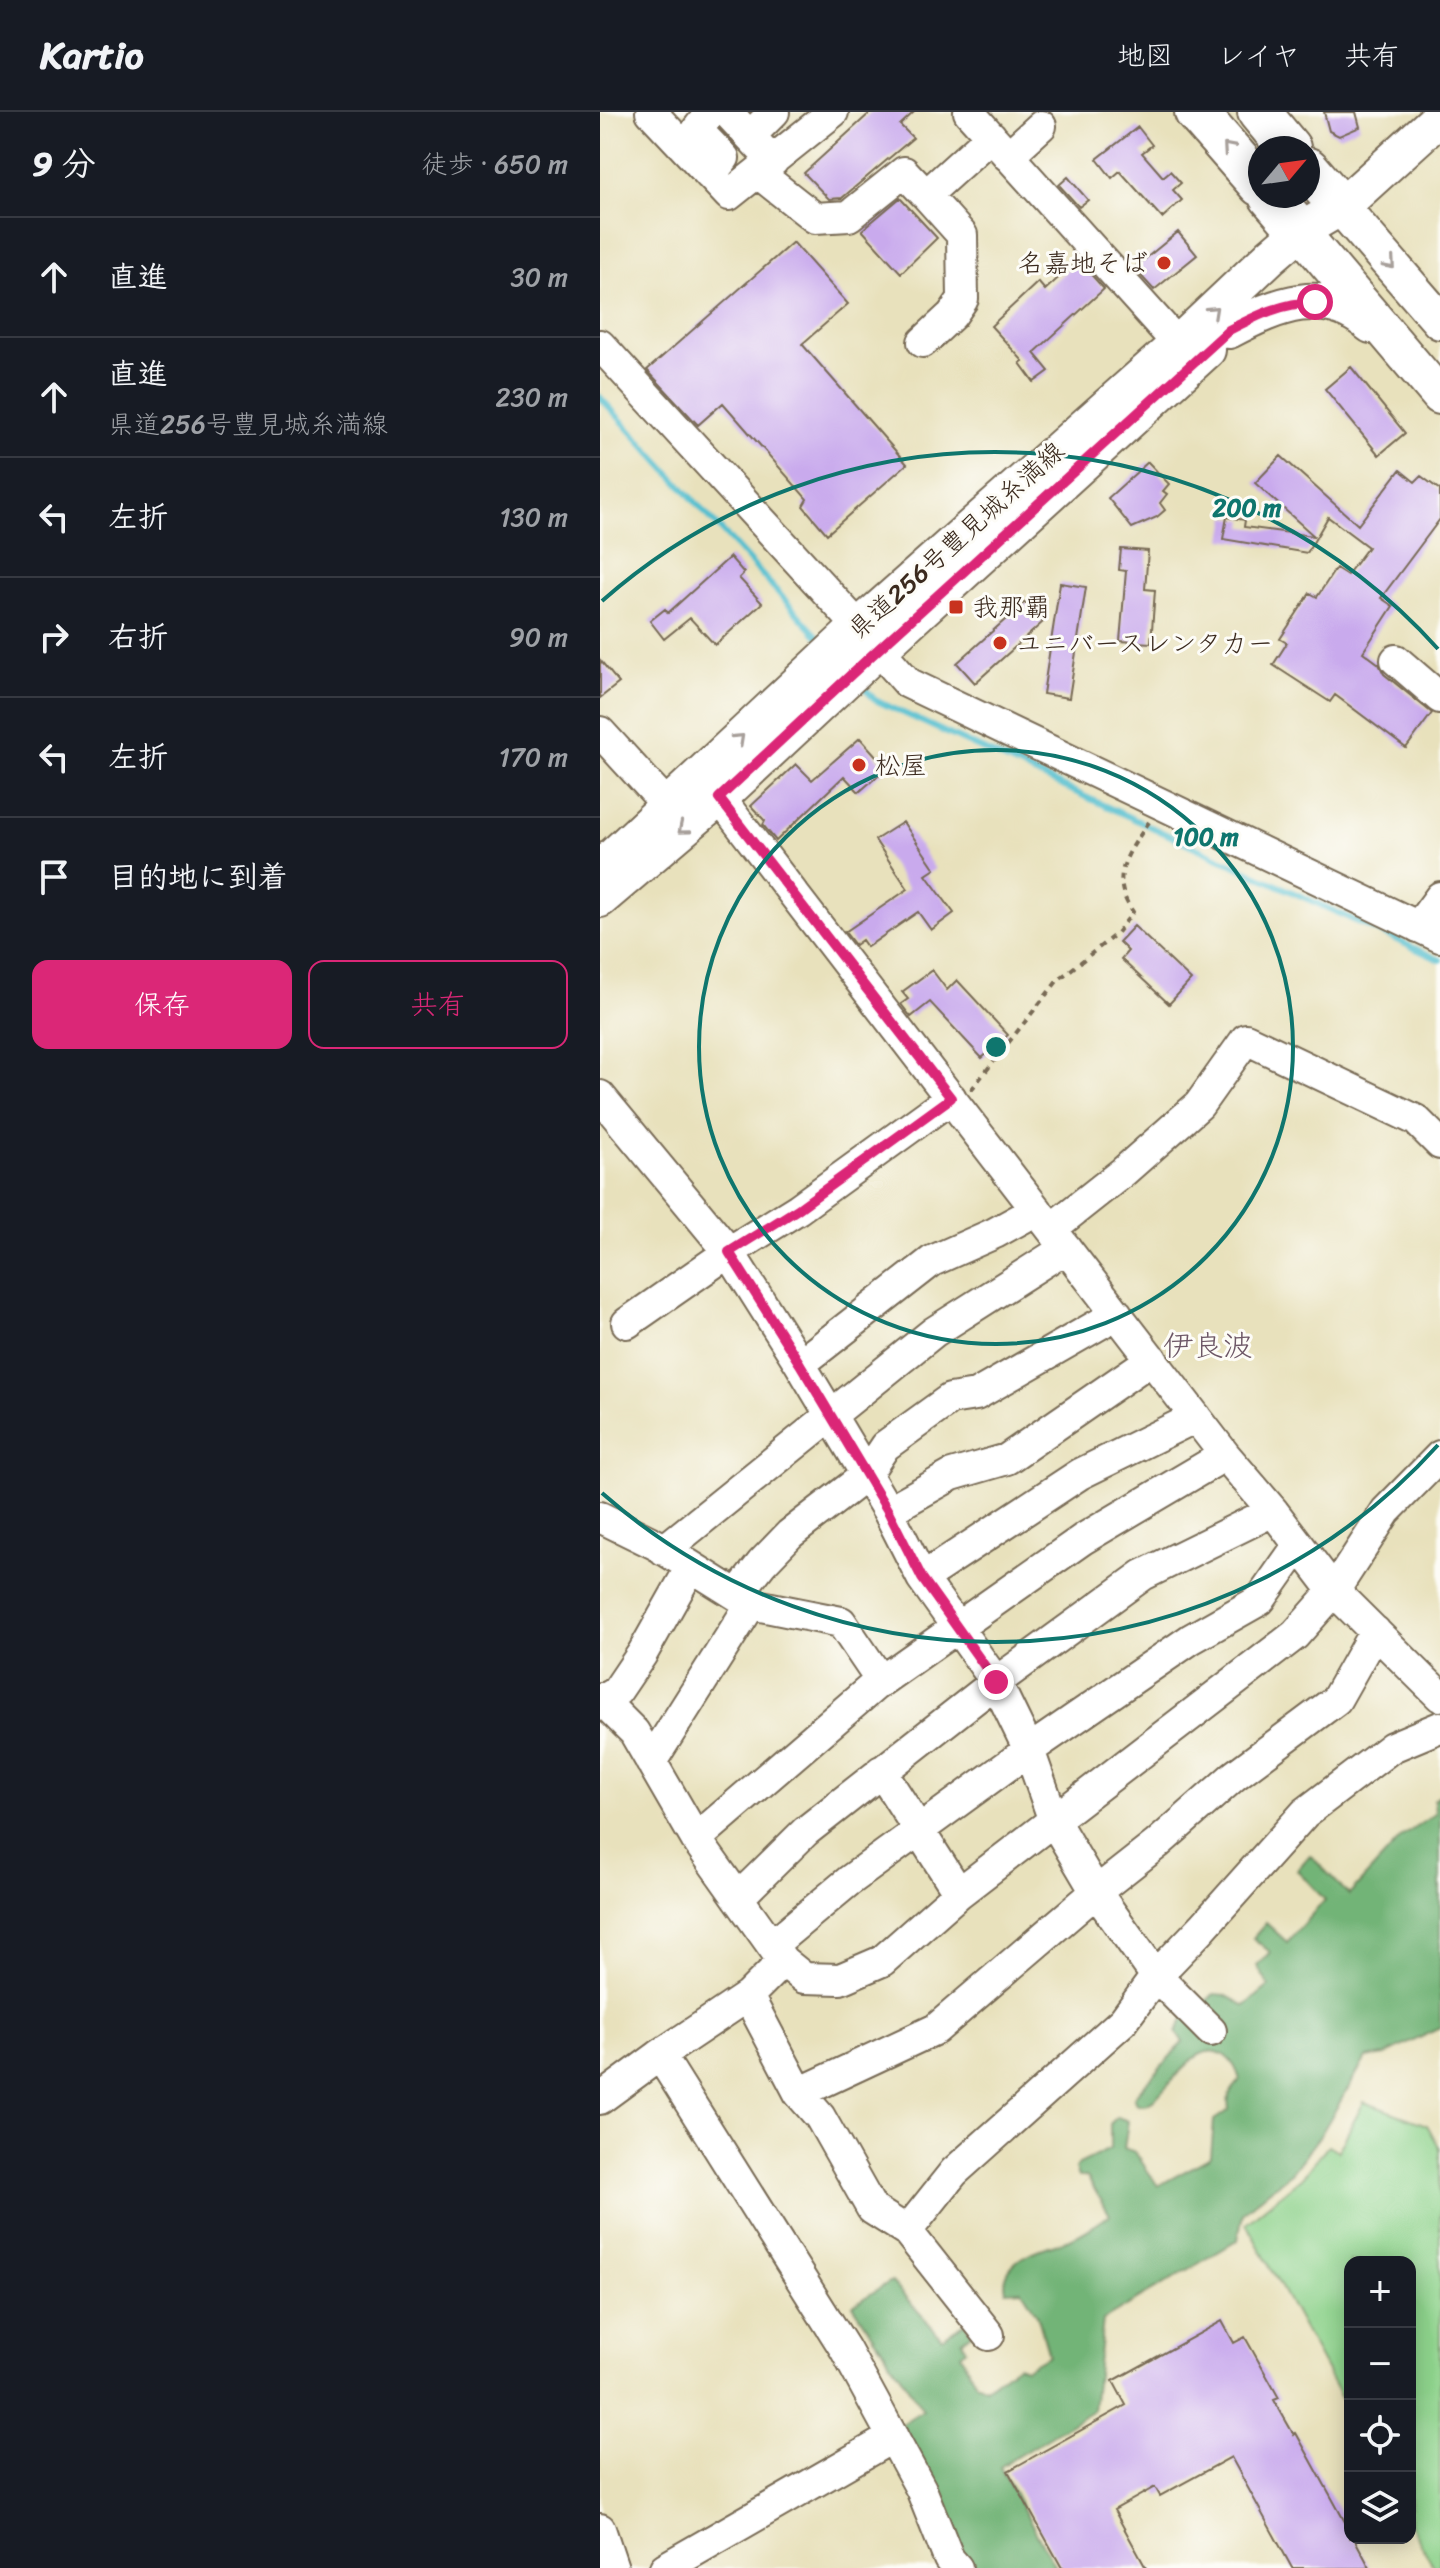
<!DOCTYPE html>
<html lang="ja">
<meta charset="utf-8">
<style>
:root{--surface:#171b24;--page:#242831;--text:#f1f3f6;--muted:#9ea1a6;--line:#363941;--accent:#db2777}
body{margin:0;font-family:Sriracha,"Klee One",sans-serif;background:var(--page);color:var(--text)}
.controls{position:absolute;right:24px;bottom:24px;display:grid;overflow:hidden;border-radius:16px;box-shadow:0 4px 20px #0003}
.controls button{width:72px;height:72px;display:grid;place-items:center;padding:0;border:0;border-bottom:2px solid var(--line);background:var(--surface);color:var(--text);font:40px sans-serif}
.compass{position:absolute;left:648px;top:24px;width:72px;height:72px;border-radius:50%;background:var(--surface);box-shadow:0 4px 20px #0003;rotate:61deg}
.stop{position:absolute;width:24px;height:24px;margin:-18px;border:6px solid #db2777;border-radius:50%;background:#fff}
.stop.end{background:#db2777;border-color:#fff;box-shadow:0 2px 8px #0008}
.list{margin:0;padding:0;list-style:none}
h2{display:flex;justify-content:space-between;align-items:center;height:104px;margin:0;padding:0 32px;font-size:34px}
h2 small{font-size:26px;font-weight:400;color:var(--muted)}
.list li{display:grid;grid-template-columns:52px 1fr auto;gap:24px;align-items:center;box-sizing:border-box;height:120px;padding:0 32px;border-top:2px solid var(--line)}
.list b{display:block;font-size:30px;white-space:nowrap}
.list p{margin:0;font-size:26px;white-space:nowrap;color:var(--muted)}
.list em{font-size:26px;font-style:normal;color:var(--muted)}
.actions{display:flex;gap:16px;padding:24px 32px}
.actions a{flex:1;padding:18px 0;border:2px solid var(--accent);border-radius:16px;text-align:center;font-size:28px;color:var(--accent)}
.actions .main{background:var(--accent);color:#fff}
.icon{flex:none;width:44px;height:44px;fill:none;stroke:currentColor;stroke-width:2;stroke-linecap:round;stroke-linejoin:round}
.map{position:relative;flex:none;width:840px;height:2456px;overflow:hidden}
header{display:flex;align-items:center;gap:48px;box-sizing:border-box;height:112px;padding:0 40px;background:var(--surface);border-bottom:2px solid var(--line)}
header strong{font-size:38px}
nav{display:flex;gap:44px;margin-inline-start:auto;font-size:28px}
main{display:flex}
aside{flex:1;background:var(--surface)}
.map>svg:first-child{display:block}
.green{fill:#8dd28b;stroke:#647e54;stroke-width:2}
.forest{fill:#72b477;stroke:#566f4a;stroke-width:2}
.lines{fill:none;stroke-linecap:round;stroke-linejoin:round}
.stream{stroke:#54bfcf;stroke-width:6}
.building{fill:#c9aaed}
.minor-casing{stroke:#786a55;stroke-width:34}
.major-casing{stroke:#786a55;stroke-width:40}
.highway-casing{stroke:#786a55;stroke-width:46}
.path{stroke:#786a55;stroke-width:4;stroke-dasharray:6 6;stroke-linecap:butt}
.minor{stroke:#fff;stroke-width:30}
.major{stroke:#fff;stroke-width:36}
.highway{stroke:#fff;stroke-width:42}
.oneway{stroke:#a79f9a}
.route{stroke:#db2777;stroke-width:10}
.ring{fill:none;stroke:#0f766e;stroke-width:4}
.poi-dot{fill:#c8321e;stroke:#fdfcf7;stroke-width:3}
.labels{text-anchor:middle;stroke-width:6;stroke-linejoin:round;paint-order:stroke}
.poi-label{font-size:26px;fill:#3b2a1e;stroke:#fdfcf7;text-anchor:start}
.street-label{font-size:26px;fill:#3b2a1e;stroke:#fdfcf7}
.quarter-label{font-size:30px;fill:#6d5766;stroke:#fdfcf7}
.centre{fill:#0f766e;stroke:#fdfcf7;stroke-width:4}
.ring-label{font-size:24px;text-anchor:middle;font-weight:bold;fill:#0f766e;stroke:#fdfcf7;stroke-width:6;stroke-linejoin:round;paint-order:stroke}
</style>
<header>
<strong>Kartio</strong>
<nav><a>地図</a><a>レイヤ</a><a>共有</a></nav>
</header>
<main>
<aside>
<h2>9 分<small>徒歩 · 650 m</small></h2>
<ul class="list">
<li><svg class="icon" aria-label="ahead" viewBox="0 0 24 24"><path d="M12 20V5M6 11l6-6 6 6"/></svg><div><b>直進</b></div><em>30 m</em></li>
<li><svg class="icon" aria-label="ahead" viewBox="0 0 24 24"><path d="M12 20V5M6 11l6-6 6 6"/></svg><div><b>直進</b><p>県道256号豊見城糸満線</p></div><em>230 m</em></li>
<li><svg class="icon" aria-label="left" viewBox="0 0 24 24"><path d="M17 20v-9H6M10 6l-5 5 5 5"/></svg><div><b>左折</b></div><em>130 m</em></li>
<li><svg class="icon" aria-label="right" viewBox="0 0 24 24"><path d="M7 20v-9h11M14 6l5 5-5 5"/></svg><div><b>右折</b></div><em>90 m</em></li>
<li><svg class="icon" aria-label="left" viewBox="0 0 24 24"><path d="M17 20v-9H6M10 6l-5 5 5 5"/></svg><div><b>左折</b></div><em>170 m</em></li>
<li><svg class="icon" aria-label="arrive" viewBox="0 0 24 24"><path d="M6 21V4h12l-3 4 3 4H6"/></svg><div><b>目的地に到着</b></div></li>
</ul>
<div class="actions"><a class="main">保存</a><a>共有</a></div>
</aside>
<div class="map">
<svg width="840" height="2456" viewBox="0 0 840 2456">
<rect width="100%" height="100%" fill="#fdfcf7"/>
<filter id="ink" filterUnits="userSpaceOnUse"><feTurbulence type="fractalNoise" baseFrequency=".0125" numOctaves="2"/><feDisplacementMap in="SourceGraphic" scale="16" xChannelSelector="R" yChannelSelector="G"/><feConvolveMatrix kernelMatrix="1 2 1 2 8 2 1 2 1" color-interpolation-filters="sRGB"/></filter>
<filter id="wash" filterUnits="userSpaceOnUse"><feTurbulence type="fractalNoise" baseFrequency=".006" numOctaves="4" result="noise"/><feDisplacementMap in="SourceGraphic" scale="32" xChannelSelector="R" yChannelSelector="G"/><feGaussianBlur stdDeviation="1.8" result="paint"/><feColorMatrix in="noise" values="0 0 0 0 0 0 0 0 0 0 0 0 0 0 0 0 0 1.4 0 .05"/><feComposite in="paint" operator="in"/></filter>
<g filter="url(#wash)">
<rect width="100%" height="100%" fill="#e8e1bc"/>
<!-- green -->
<path class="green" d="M764 1990 827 2013 840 2036V2456H834L810 2412V2150H750V2302L646 2111 702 2065 728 2033 738 2039Z"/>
<!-- forest -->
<path class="forest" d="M840 1683V1916L785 1943 766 1946 721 2022 692 2060 643 2100 638 2128 503 2208 493 2298 400 2355 456 2456H367L298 2314 323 2298 253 2193 291 2169 342 2226 365 2211 371 2221 362 2228 366 2237 360 2242 376 2271 386 2276 417 2253 426 2256 449 2243 437 2202 422 2178 406 2179C398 2143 448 2136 472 2126 485 2121 498 2111 510 2103L487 2065H478L475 2057 479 2052 510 2037V2012L517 2005 528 2009 524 2036 535 2040 558 2074 611 2045 614 2008 629 1998C627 1983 629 1979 640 1968 635 1949 620 1932 599 1943 587 1949 564 1978 553 1989L545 1993 537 1992 534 1985 583 1930 576 1920 584 1906 614 1882 625 1883 645 1894 669 1874 657 1854 670 1840 653 1826 666 1811 687 1830 725 1788 697 1758 710 1743 749 1783 803 1724 835 1702 834 1688Z"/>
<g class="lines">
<!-- stream -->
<path class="stream" d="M0 285 223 530
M260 571 275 588 840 848"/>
</g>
<g id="blocks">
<!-- building -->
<path class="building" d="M271 0H314L300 13 313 26 242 86 229 87 204 61Z
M724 0H756L760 15 739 24 729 19Z
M538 15 552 33 542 41 563 65 570 59 581 71 573 78 582 88 562 106 520 59 512 66 497 47Z
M468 65 488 88 479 95 459 73Z
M300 86 337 126 301 161 262 118Z
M578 120 597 143 554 178 534 156Z
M193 130 248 192 202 232 307 352 227 422 203 394 207 387 123 291 98 313 47 258Z
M478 148 504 177 434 241 449 259 434 270 420 251 423 249 391 214 438 170 445 178Z
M751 255 805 321 779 343 725 277Z
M681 344 758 413 800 358 815 370 821 364 840 378V407L781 486 793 494 763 540 779 552 784 562 832 601 806 636 735 583 730 590 673 553 687 531 680 527 710 481 717 485 736 456 747 463 768 435 728 405 707 441 623 427 627 405 645 408 644 415 714 424 655 371Z
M548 350 569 372 563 379 567 382 560 391 565 398 557 405 532 416 508 386Z
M521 437 548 439 545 477 555 478 551 531 520 529 526 459 519 458Z
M130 445 144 461 139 466 162 491 115 533 90 506 64 527 50 509 65 497 68 501Z
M460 471 486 475 469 586 443 582Z
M425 490 443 510 375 571 357 551Z
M0 548 19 571 0 586Z
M260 626 287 656 259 680 244 664 176 729 163 713 165 709 151 694 196 652 212 668Z
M303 710 335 757 326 763 354 801 331 818 318 800 267 835 262 828 255 833 245 820 308 777 275 728Z
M534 814 591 868 569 892 521 847 528 839 519 830Z
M332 858 347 878 357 868 408 923 382 946 330 890 311 905 301 892 308 887 302 880Z
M622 2209 634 2231 645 2225 679 2286 674 2288 694 2323 696 2321 750 2419V2426H754L770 2456H692L631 2345 560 2384 555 2375 514 2398 546 2456H462L408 2359 526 2293 513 2269Z"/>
</g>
</g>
<g filter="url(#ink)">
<use href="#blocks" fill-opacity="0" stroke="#786a55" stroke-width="2"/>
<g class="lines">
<!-- minor casing -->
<g class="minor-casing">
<path id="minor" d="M51 0 129 83 233 0
M127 0 173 49
M369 0 578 232
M150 24 174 0
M408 44 441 14
M158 61 215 106 249 104 304 60 326 83 391 24
M110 63 124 46 97 18 111 0
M323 230 352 203 363 187 362 123 326 83
M0 233 259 515 308 571 840 825
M796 548 840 586
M0 620 68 694
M105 667 625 1343 673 1399 734 1479 840 1584
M818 815 840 785
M0 984 129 1140 200 1252 288 1399 322 1466 396 1570 429 1638 454 1709 496 1780 556 1864 611 1919
M451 1117 523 1060 599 993 646 927 816 1008 840 1032
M27 1211 129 1140 198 1097 351 986
M200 1252 332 1149 395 1121 437 1098
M288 1399 352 1363 407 1347 552 1247
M0 1405 57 1433 151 1492
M64 1438 334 1220 466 1136
M322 1466 480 1362 596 1305
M137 1483 162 1451 190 1422 265 1364 285 1334 350 1287 376 1283 517 1202
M0 1586 34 1620 96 1727 183 1849 148 1884 60 1943 0 1987
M2 1588 17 1579 42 1542 91 1455
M51 1650 151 1492 241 1510 281 1569
M281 1659 359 1781
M96 1727 274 1574 483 1427 625 1343
M138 1786 206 1719 396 1570 543 1463 673 1399
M172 1833 249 1769 429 1638 591 1527 660 1488 698 1434
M183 1849 204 1866 240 1867 282 1849 359 1781 695 1523 734 1479 786 1399 840 1344
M148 1884 199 1981 220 2005 272 2097 307 2119 354 2060 523 1909 556 1864 603 1815 705 1701 792 1635 840 1615
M60 1943 245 2237 321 2377 349 2447 357 2456
M199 1981 336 1917 496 1780 557 1732 634 1664 736 1588 775 1519
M307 2119 389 2223
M0 2417 13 2456
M65 2456 293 2325"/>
</g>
<!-- major casing -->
<g class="major-casing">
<path id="major" d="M741 95 840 209
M700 119 840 284
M629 218C677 193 724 172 771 213
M0 757 251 522 578 232 671 144 700 119 741 95 840 5
M0 787 119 686 271 544 607 238"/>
</g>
<!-- highway casing -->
<g class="highway-casing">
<path id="highway" d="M596 0 660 73
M659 0 689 36
M708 57 741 95
M670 84 700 119"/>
</g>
<!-- path -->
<path class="path" d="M371 978 458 868 516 822 533 800C508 765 528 741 549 710"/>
<!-- minor -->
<use href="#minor" class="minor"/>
<!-- major -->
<use href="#major" class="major"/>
<!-- highway -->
<use href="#highway" class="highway"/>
</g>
<!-- one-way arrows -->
<defs><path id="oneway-chevron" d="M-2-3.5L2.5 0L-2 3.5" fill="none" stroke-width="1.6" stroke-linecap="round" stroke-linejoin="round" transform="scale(2)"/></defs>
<g class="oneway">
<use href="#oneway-chevron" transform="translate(628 36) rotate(-131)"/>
<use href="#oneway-chevron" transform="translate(790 152) rotate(49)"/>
<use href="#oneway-chevron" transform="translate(613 199) rotate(-43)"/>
<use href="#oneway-chevron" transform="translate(139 627) rotate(-43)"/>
<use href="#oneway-chevron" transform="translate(83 717) rotate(140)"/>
</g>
</g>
<g class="lines" filter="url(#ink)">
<!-- route -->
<path class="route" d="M396 1570 322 1466 288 1399 200 1252 129 1140 198 1097 351 986 119 686 271 544 629 218C658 203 682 191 715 190"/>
</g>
<!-- distance rings -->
<g class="ring">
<circle cx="396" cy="935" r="297"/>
<path d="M838 1333A595 595 0 0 1 2 1381M2 489A595 595 0 0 1 838 537"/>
</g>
<!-- markers -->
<g class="poi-dot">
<circle cx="564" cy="151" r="8"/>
<rect x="348" y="487" width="16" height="16" rx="4"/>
<circle cx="400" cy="531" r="8"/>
<circle cx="259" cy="653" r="8"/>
</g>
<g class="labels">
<!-- poi labels -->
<g class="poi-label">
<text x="548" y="160" text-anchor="end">名嘉地そば</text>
<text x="372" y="504">我那覇</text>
<text x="416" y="540">ユニバースレンタカー</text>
<text x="275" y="662">松屋</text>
</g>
<!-- street labels -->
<g class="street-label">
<text transform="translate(356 428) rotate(-42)" y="9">県道256号豊見城糸満線</text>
</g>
<!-- quarter labels -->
<g class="quarter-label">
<text x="608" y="1244">伊良波</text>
</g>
</g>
<circle cx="396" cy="935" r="12" class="centre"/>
<g class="ring-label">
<text x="647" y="404">200 m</text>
<text x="606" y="733">100 m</text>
</g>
</svg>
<div class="controls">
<button>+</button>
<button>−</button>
<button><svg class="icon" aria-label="locate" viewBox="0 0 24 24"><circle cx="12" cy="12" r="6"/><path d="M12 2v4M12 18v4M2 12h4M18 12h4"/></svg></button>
<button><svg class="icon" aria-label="layers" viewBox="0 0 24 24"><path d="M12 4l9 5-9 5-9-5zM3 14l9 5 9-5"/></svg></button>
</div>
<svg class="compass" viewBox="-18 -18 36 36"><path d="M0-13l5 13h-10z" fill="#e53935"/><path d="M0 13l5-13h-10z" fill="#9ea1a6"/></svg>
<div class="stop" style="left:715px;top:190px"></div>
<div class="stop end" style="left:396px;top:1570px"></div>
</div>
</main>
